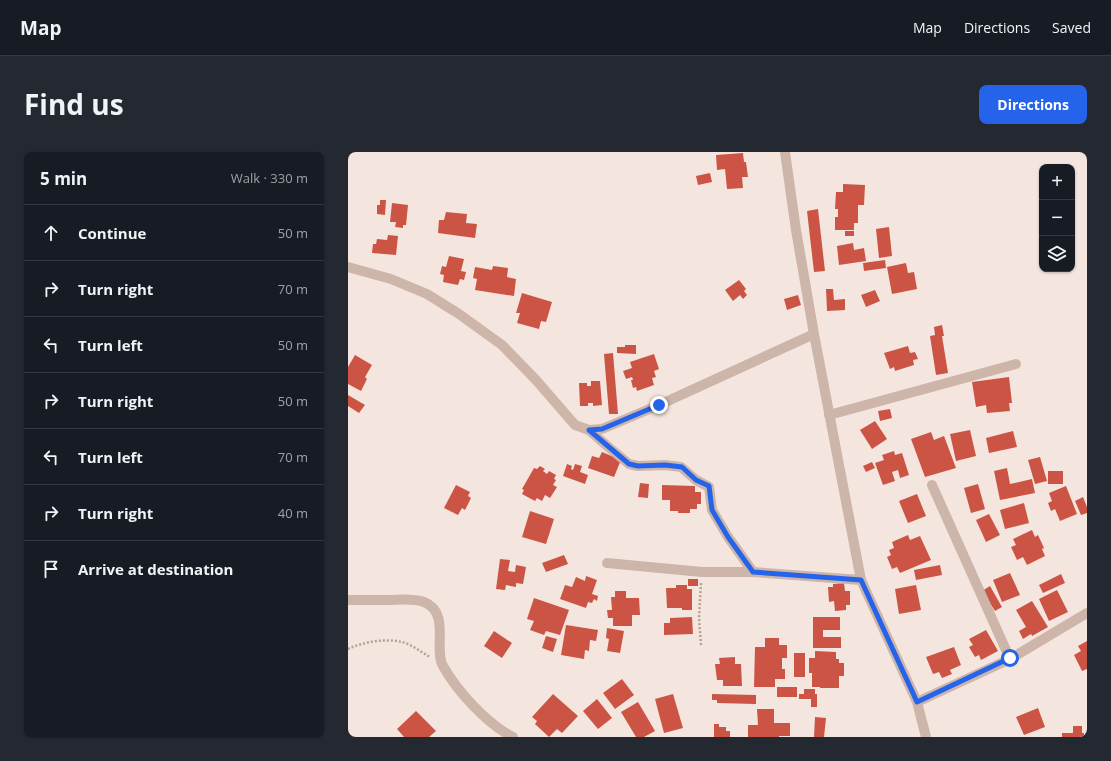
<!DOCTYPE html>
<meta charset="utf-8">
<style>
:root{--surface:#171b24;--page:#242831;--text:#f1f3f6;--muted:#9ea1a6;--line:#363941;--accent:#2563eb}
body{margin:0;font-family:"Open Sans",sans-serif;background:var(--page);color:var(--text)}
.controls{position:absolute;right:12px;top:12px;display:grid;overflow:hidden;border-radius:8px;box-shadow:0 1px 3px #0004}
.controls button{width:36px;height:36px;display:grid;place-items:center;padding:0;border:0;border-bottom:1px solid var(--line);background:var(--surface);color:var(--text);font:20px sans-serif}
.stop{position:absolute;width:12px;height:12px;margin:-9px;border:3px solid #2563eb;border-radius:50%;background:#fff}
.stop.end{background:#2563eb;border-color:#fff;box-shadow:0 1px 4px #0008}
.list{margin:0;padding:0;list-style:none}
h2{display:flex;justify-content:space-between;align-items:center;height:52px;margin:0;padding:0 16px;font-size:17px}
h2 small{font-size:13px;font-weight:400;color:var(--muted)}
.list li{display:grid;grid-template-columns:26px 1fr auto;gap:12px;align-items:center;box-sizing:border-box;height:56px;padding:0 16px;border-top:1px solid var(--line)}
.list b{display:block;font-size:15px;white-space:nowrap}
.list em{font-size:13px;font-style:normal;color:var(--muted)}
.icon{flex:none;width:22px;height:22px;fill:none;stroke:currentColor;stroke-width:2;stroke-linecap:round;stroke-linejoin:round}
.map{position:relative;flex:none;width:739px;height:585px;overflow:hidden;border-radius:8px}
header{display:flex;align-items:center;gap:24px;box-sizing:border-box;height:56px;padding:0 20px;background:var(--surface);border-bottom:1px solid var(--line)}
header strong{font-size:19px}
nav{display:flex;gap:22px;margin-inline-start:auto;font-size:14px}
.intro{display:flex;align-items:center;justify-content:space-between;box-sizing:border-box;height:96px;padding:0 24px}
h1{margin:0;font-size:28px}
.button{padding:10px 18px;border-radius:8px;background:var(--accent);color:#fff;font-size:14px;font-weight:700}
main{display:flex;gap:24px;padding:0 24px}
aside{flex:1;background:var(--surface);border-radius:8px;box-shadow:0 1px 3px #0004}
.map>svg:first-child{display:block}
.building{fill:#cb5444}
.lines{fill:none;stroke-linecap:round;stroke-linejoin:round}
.path{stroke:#b99e93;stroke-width:2.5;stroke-dasharray:2 2;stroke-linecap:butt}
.street{stroke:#cdb5a9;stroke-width:10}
.route{stroke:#2563eb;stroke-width:5}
</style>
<header>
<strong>Map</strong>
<nav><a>Map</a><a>Directions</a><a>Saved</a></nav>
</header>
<div class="intro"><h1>Find us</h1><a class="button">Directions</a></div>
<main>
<aside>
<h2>5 min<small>Walk · 330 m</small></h2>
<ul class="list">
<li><svg class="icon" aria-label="ahead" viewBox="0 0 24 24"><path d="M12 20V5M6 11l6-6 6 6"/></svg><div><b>Continue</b></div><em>50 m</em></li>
<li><svg class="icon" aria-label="right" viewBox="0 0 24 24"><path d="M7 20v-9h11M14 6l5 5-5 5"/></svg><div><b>Turn right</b></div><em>70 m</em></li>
<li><svg class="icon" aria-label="left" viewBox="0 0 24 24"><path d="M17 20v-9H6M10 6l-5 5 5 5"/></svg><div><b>Turn left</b></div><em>50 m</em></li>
<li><svg class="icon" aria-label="right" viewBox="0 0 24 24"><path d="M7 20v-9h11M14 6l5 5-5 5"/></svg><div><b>Turn right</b></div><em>50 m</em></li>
<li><svg class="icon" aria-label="left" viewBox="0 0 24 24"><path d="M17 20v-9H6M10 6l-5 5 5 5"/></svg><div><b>Turn left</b></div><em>70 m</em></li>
<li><svg class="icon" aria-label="right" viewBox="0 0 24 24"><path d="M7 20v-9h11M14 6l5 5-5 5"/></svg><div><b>Turn right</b></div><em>40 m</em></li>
<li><svg class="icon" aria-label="arrive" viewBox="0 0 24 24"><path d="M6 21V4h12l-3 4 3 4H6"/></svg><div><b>Arrive at destination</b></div></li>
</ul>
</aside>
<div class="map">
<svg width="739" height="585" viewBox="0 0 739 585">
<rect width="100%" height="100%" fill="#f4e6de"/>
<!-- building -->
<path class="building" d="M395 1 396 10H398L400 25H394L395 36 379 37 377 17 369 18 368 3Z
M362 21 364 30 350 33 348 24Z
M495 32 517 33 516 53H510V71H506V78H487V65H490V57H487L488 40H495Z
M32 48H38L37 63 29 62V53H32Z
M44 51 60 53 58 73H55V76L47 75 48 70H42Z
M470 57 477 119 466 120 459 59Z
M98 60 119 62 118 71 129 72 127 86 90 81 91 68H96Z
M541 75 544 104 531 106 528 77Z
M497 79H506V84H497Z
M40 83 50 84 48 103 24 101 25 92H28L29 87 39 88Z
M505 91 506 98 516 96 518 109 491 113 489 94Z
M101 104 116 107 113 119 118 120 116 128 112 127 110 133 95 130 96 123 92 122 94 114 98 115Z
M537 108 538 116 516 119 515 111Z
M558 111 560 121 566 120 569 137 544 142 539 115Z
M145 114 160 116 159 125 168 127 166 144 127 138 129 127 125 126 127 115 144 118Z
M391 128 398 137 396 139 399 143 395 147 392 143 385 149 377 138Z
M478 137H485L486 148 497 147V158L479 159Z
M527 138 532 149 518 155 513 143Z
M174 141 204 150 198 170 193 169 191 177 169 171 172 161H168Z
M450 143 453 153 439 158 436 147Z
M594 173 596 184H594L600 221 588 223 582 184 587 183 586 175Z
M277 193H288V202L269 201V195H277Z
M560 194 562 201 567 200 570 207 565 208 566 213 547 219 546 215 542 217 536 201Z
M265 201 270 262H261L256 202Z
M306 202 311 217 306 219 308 225 304 226 306 233 289 239 288 235 285 236 283 228H285L284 225 278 227 275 219 284 216 282 210Z
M7 203 24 213 17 225 19 227 13 239 0 232V215Z
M661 225 664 251H661L662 259 639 261 638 253 628 255 624 230Z
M243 229H252L254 253 245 254V251H240V254H232L231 231H239V234H243Z
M0 243 17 253 11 261 0 254Z
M542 257 544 266 532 269 530 259Z
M527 269 539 287 524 297 512 278Z
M622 278 628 304 608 309 602 282Z
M665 279 669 295 641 301 638 286Z
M583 280 586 288 596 284 608 316 577 325 563 287Z
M546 299 547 303 554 301 561 323 552 326 550 318 544 320 547 329 535 333 527 311 536 308 534 303Z
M254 300 273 308 266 325 240 316 244 304 251 306Z
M692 305 699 329 687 332 680 308Z
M524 310 527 316 518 320 515 314Z
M219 312 224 314 223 317 225 318 227 312 234 314 232 320 240 323 237 332 215 324Z
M192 314 197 317 195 319 199 322 201 319 208 323 206 327 208 328 205 333 209 335 202 346 197 343 194 349 189 346 187 349 174 342 176 338 174 337 186 316 189 317Z
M659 316 662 332 684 327 687 341 652 348 646 319Z
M700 319H715V332H700Z
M292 331 301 332 300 346 290 345Z
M630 332 637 357 623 361 616 336Z
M108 333 122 340 120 344 123 346 117 358 114 356 110 363 96 356Z
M314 333 347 334V340H353V352H349V357H342V361H330V359H322V348H314Z
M718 334 729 362 712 369 707 357 703 359 700 351 704 349 701 341Z
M569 342 578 364 560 371 551 349Z
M735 345 739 355V361L733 363 727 349Z
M676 351 681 371 657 377 652 358Z
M182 359 206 367 198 392 174 385Z
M641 362 652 383 638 390 628 368Z
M684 378 687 385 690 383 696 396 694 397 697 404 679 413 675 405 669 408 663 395 668 393 665 387Z
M560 383 562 388 572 384 583 408 552 421 549 415 544 417 539 405 543 403 541 398 546 396 544 390Z
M216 403 220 412 198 420 194 411Z
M152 407 162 408 160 419 167 420 168 413 178 415 175 432 168 431V435L158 433 157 438 148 437Z
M592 413 594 423 568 428 566 418Z
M662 421 672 443 654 450 645 428Z
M713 422 717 431 695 441 691 433Z
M238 424 249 428 244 442 250 444 249 449 246 447 244 451 240 450 238 456 212 447 217 433 224 435 228 425 237 429Z
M340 427H350V434H340Z
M496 431 497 439H502V453H498V458L487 459 486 449 481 450 480 435H485V432Z
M328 433H339V437H344V458H334V456H319L318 436H328Z
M568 433 573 458 551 462 547 437Z
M642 434 654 455 647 459 634 439Z
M709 438 720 460 701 469 691 447Z
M267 439H278V446H291L292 463H284V474H265V466H260L259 458H264L263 445H267Z
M186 446 221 458 212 483 198 479 196 483 182 478 186 469 179 467Z
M684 449 700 475 684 484 683 482 675 487 671 479 678 475 668 458Z
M344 465 345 482 316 483V471H322V466Z
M465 465H492V478H475V485H493V496H465Z
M218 473 250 478 248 489 242 488 241 499 237 498 236 507 213 503Z
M259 476 276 479 272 501 259 499 261 487 258 486Z
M638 478 650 499 633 508 631 503 627 505 621 495 625 493 621 487Z
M146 479 164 491 154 506 136 494Z
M198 484 209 487 205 500 194 496Z
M417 486H431V493H439V506H434V517H437V527H427V535H406L407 495H417Z
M739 489V517L734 519 726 503 733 499 730 494Z
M606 495 613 513 602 518 604 522 594 526 591 520 585 522 578 505Z
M467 499 488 500V507H491V511H496V524H491V536H472V535H464V521H461V506H467Z
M446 501H457V525H446Z
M387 505V512H393L394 534H375V528H369L367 512H372L371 506Z
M274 527 286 543 267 557 255 541Z
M429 535H449V545H429Z
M456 537H467V542H469V555H463V547H451V542H456Z
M205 542 230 564 214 581 209 577 201 585 187 572 189 569 184 565Z
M325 542 335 576 316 581 307 547Z
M364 542 408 543V552L369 551V548H364Z
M249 547 264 566 250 577 235 559Z
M290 550 307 579 296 585H288L273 560Z
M690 556 697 575 676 583 668 565Z
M409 557H426V571H442V584H431V585H400V573H410Z
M68 559 88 579 81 585H56L49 577Z
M467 565 478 566 476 585H466Z
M366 572H371V575H378V579H382V585H366Z
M725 574H734V581H736V585H714V581H725Z"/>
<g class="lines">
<!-- path -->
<path class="path" d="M353 493 351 466 353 430
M0 497C15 490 37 486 54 490 63 492 73 500 82 505"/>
<!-- street -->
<path class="street" d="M437 0 448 78 466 182 513 428 569 550 578 585
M0 115 43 127 79 142 111 162 154 193 188 228 227 273 241 278 254 277 311 253 466 182
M481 263 668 212
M241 278 258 293 281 312 290 314 317 313 333 315 348 328 361 335 364 358 380 385 405 420
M584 333 662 507
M259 411 354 420H405L513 428
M0 448C13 448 26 448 40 448 51 448 65 446 76 450 103 461 85 496 95 514 109 539 139 572 165 585
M569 550 662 507 739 461"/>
</g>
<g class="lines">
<!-- route -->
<path class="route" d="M311 253 254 277 241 278 281 312 290 314 317 313 334 315 348 328 361 334 364 358 380 385 405 420 513 428 569 550 662 506"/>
</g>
</svg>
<div class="controls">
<button>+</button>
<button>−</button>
<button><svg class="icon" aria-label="layers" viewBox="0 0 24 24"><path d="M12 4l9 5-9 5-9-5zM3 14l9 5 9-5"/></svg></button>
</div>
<div class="stop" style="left:662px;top:506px"></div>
<div class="stop end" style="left:311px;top:253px"></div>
</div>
</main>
